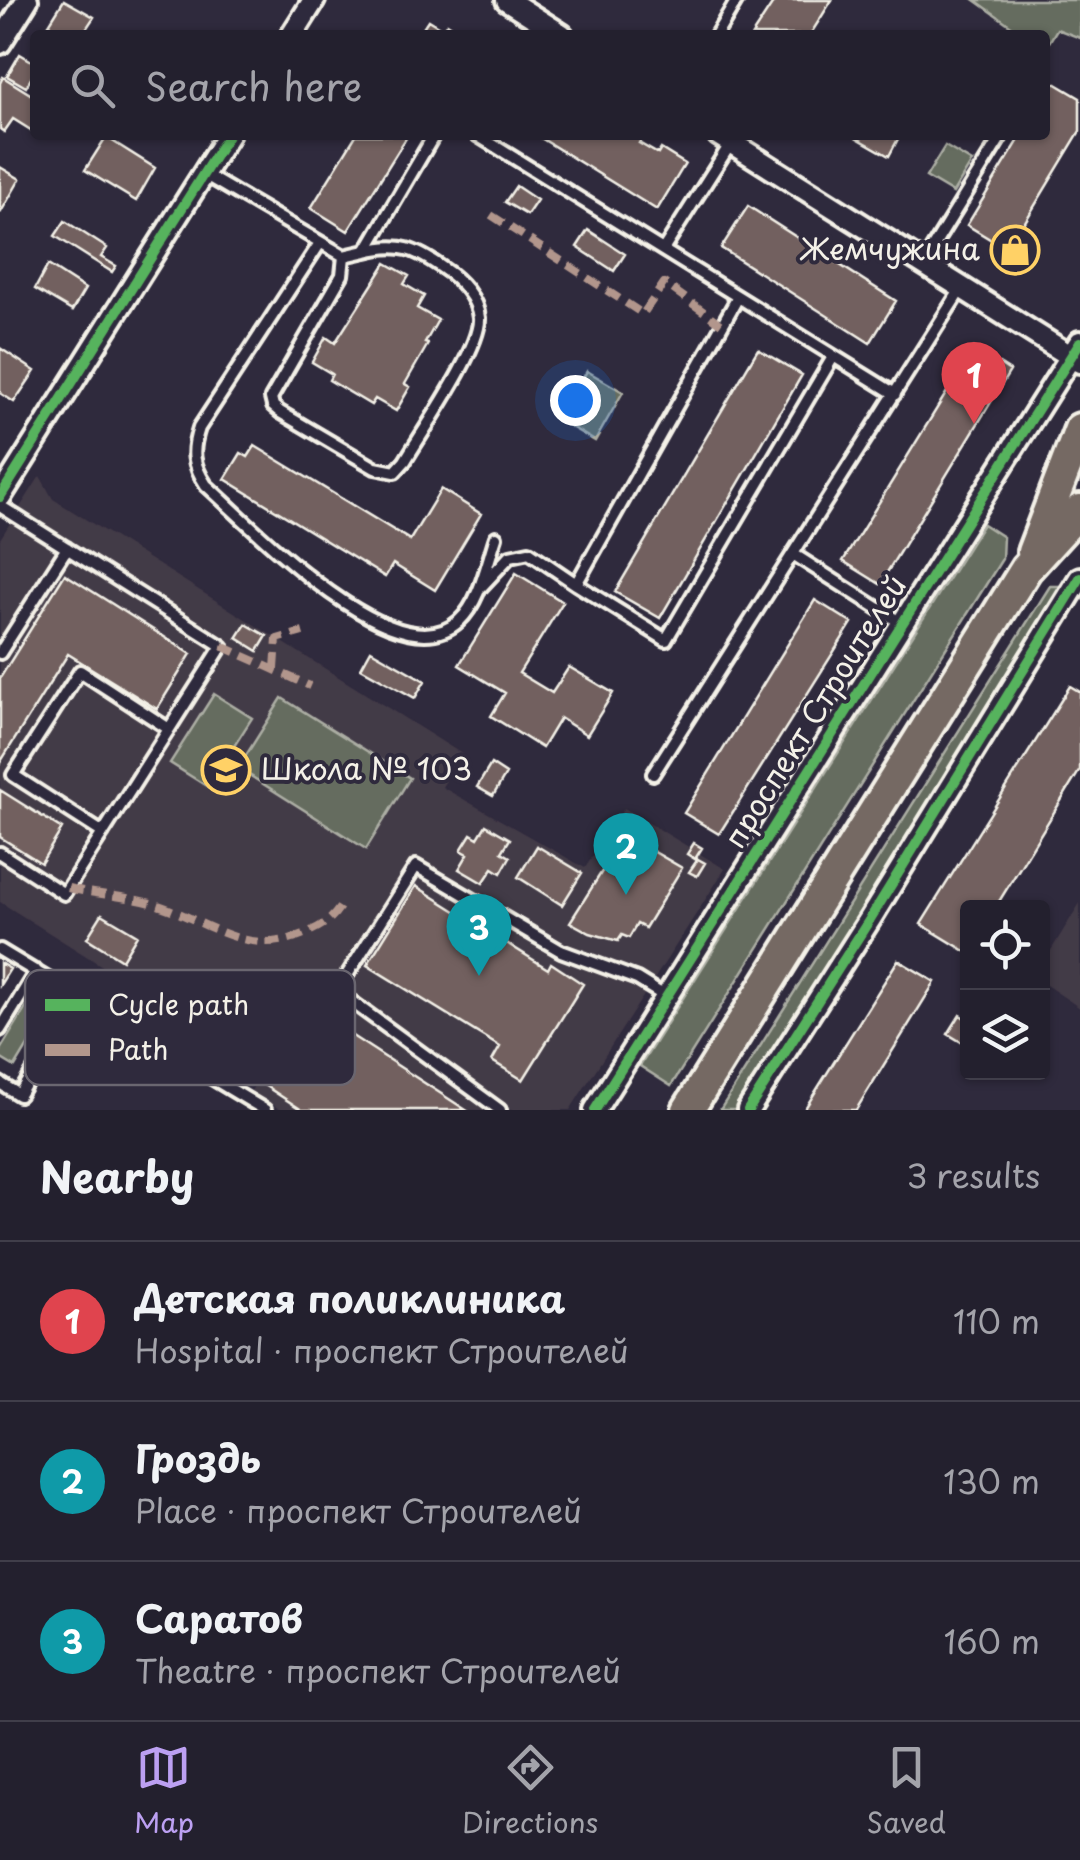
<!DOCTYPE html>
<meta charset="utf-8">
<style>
:root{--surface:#23202e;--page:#2b2836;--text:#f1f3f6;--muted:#a3a3aa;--line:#403e4a;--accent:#bca0f2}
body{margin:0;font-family:"Playpen Sans",sans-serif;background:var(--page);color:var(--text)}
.controls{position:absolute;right:30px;bottom:30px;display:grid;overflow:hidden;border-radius:10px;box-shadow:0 2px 8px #0004}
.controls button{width:90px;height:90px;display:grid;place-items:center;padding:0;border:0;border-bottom:2px solid var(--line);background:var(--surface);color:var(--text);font:50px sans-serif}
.you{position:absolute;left:575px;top:400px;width:35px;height:35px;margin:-25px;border:8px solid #fff;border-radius:50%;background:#1a73e8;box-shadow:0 0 0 15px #1a73e833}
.badge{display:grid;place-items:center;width:65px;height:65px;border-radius:50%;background:var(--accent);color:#fff;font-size:32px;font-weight:700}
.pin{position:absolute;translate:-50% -82px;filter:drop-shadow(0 2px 5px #0008)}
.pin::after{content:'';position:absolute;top:52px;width:35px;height:30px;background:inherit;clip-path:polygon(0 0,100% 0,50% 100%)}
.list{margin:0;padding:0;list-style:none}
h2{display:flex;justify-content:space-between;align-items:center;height:130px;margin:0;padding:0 40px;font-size:42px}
h2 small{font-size:32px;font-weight:400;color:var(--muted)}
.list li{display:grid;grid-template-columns:65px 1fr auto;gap:30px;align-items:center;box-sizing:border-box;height:160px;padding:0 40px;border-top:2px solid var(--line)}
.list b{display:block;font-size:38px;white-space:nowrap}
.list p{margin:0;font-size:32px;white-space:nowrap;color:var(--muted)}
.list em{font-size:32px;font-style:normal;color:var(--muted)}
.icon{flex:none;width:55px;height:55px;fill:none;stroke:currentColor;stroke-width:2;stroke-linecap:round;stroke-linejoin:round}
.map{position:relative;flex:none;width:1080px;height:1110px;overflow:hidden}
.search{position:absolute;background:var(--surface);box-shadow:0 2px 8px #0004;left:30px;right:30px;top:30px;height:110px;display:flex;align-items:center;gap:25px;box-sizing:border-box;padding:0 35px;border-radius:10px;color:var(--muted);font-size:38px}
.sheet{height:610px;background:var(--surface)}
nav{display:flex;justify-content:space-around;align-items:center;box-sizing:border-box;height:140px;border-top:2px solid var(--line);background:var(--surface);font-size:28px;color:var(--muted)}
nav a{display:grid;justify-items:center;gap:5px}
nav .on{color:var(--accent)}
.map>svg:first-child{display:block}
.built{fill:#433a47}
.green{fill:#656c5f;stroke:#acaea4;stroke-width:2.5}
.building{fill:#72615f;stroke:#f4f1e8;stroke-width:2.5}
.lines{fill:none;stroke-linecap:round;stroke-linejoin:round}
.lane-casing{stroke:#f4f1e8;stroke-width:18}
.street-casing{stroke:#f4f1e8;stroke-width:28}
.primary-casing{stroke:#f4f1e8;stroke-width:38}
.lane{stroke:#2f2a3d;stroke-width:10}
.street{stroke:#2f2a3d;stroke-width:20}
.primary{stroke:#756964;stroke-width:30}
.quiet{stroke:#b2968c;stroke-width:8;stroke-dasharray:15 8;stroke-linecap:butt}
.cycleway-casing{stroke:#2f2a3d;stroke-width:16}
.cycleway{stroke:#56b35d;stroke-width:10}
.labels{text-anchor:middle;stroke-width:8;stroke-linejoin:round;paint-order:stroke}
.poi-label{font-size:30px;fill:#f4f1e8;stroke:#2f2a3d;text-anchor:end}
.street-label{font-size:30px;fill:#f4f1e8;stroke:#2f2a3d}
.key{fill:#2f2a3d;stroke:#6a6670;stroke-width:2.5}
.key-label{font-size:28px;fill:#f4f1e8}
</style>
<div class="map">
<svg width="1080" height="1110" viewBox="0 0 1080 1110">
<rect width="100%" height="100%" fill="#2f2a3d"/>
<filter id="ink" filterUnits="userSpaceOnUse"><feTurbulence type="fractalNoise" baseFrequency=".01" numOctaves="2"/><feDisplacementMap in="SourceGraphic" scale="20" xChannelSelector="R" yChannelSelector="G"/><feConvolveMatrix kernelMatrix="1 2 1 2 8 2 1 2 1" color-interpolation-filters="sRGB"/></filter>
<g filter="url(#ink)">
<!-- built -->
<path class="built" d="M40 476 53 499 462 754 442 787 585 868 624 808 725 869 570 1110H281L251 1091 265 1068 0 902V539Z
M1080 903V1008L1043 983 1042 965Z"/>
<!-- green -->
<path class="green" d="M975 0H1080V38L1057 29 1045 49V35H1024Z
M945 146 972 162 953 193 926 177Z
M587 371 623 392 595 441 559 420Z
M983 524 1003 537 1002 559 671 1086 640 1066Z
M1050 586H1060L1064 593 1061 603 738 1110H720Z
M214 694 252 718 208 787 170 763Z
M282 698 410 778 366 849 238 768Z
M35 993 53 1004 15 1067 0 1058V1050Z"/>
<!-- building -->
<path class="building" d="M64 0 94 17 82 35H49L44 32Z
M775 0H832L810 35H752Z
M428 20 443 29 447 23 466 35 471 28 482 35H418Z
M20 54 35 63V71L26 87 7 76Z
M3 77 35 97 34 132 13 119 4 132 0 129V83Z
M1053 82 1080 98V131L1008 250 967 225 1022 135H1045V96Z
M356 135H408L348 231 311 208Z
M536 135H640L643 137 639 143 658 154 661 149 685 164 657 210Z
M852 135H900L889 156Z
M106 137 155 168 136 201 85 170Z
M0 167 20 179 1 212 0 211Z
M516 186 537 200 527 215 505 202Z
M748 206 896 301 870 343 721 248Z
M65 221 107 248 101 257 116 266 112 272 55 236Z
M588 230 625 254 614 271 577 247Z
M386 263 409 276 404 284 424 296 417 308 438 320 425 343 428 344 405 384 410 387 396 411 375 399 371 405 329 380 332 374 312 362 326 337 335 343Z
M48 265 85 289 72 311 35 289Z
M0 348 35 371 14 402 0 393Z
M974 348 1010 371 880 584 843 561Z
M758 349 802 375 660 618 615 592Z
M255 446 410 540 441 489 481 514 435 590 393 564 385 577 225 479 241 453 248 457Z
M516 573 563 602 519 673 552 693 569 667 613 693 587 735 560 718 542 748 491 716 505 693 459 665Z
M65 574 191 654 157 709 68 654 0 763V678Z
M815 600 852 623 719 834 684 813Z
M246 624 267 636 258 651 237 638Z
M371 650 425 681 415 698 361 668Z
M1070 686 1080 692V770L995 908H968L967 952 921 924Z
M491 764 506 774 493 796 477 787Z
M0 790 62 829 41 863 0 837Z
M486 825 510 839 502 852 510 857 501 873 493 868 483 883 459 869 468 854 461 850 471 834 478 838Z
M625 835 682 868 645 928 637 924 629 938 622 935 618 941 590 933 570 922Z
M694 843 702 848 695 859 687 854Z
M537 846 582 873 562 905 518 877Z
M698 859 705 863 697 876 689 872Z
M416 886 548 969 551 963 583 984 523 1080 492 1061 500 1047 367 965Z
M102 914 137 935 122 960 87 938Z
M898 960 935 982 856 1110H804Z
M0 963 10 969 0 985Z
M310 1009 346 1032 466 1110H302L264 1085Z
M960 1015 968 1020V1046L948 1034Z"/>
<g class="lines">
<!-- lane casing -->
<g class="lane-casing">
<path id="lane" d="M716 35 737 0
M477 135 895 394
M204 174 344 256 366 251 434 135
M320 243 199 428C191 452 193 465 206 485 251 525 397 679 459 621 480 602 487 563 496 537
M663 250 731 143
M344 256 342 275 271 398 273 406 280 412 375 468 395 472 405 461C422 432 481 348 479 318 477 298 461 280 444 269 416 249 400 242 366 251
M922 265 1002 135
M738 297 576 584 666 640 833 357
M0 506 222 646 64 894 0 853
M793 554 901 623
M481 587 510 556 529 552 576 584
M0 653 67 548
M653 774 961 289
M103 833 13 775 80 671 169 729
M0 950 265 1110
M0 1030 36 971
M0 1083 19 1095 78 997
M500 1110 337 991 416 866 561 951 637 979 666 997"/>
</g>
<!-- street casing -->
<g class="street-casing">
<path id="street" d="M507 0 562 35
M292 35 314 0
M0 43 27 0
M719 135 1080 362
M0 497 228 135
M595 1110 1080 342
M748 1110 870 919 1080 578"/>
</g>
<!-- primary casing -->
<g class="primary-casing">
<path id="primary" d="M1033 552 1080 429
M688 1110 1026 569 1080 510"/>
</g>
<!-- lane -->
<use href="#lane" class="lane"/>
<!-- street -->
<use href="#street" class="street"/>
<!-- primary -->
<use href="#primary" class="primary"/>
<!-- quiet -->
<path class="quiet" d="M491 215 643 314 664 283 721 324
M222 646 310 686
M275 669 277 639 303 632
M68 888C98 895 129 896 158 905 209 922 247 958 304 934 320 927 330 922 340 907"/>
<!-- cycleway casing -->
<g class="cycleway-casing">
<path id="cycleway" d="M0 497 228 135
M595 1110 1080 342
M748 1110 870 919 1080 578"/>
</g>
<!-- cycleway -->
<use href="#cycleway" class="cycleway"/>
</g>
</g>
<!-- icons -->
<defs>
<g id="shop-ring" transform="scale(2.5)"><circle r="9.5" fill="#2f2a3d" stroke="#ffd166" stroke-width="1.5"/><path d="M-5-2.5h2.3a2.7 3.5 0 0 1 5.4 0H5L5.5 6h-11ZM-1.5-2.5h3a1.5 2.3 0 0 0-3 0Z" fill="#ffd166"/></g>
<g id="school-ring" transform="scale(2.5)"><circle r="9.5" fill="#2f2a3d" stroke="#ffd166" stroke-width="1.5"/><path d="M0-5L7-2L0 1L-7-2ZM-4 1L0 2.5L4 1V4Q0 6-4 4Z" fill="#ffd166"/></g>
</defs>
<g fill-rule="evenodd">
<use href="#shop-ring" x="1015" y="250"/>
<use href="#school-ring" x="226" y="770"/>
</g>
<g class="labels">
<!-- poi labels -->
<g class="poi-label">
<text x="980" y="260">Жемчужина</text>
<text x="261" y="780" text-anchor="start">Школа № 103</text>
</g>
<!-- street labels -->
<g class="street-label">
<text transform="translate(816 712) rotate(-58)" y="10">проспект Строителей</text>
</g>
</g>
<!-- legend -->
<rect x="25" y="970" width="330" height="115" rx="15" class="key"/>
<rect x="45" y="999" width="45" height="12" fill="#56b35d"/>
<rect x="45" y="1044" width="45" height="12" fill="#b2968c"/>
<g class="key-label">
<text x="108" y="1015">Cycle path</text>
<text x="108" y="1060">Path</text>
</g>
</svg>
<div class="controls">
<button><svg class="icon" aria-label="locate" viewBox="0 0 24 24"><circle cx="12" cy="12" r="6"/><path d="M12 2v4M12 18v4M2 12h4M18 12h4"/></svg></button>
<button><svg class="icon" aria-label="layers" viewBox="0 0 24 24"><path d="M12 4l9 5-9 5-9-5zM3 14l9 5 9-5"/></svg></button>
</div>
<div class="you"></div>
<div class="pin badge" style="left:974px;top:424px;background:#e0444e">1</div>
<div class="pin badge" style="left:626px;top:895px;background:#0f9aa8">2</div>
<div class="pin badge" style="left:479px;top:976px;background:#0f9aa8">3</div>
<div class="search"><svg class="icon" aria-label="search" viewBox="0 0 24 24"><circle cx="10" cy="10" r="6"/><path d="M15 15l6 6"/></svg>Search here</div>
</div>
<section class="sheet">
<h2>Nearby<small>3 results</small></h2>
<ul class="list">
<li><span class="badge" style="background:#e0444e">1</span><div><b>Детская поликлиника</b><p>Hospital · проспект Строителей</p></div><em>110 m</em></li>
<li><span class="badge" style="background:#0f9aa8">2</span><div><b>Гроздь</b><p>Place · проспект Строителей</p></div><em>130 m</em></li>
<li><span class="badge" style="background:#0f9aa8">3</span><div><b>Саратов</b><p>Theatre · проспект Строителей</p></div><em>160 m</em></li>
</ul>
</section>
<nav>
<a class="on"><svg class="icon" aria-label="map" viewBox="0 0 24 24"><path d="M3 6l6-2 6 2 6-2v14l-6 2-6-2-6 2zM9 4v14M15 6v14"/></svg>Map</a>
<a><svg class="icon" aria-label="directions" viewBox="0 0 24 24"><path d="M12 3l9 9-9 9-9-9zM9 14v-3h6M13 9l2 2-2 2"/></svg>Directions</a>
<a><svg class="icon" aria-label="saved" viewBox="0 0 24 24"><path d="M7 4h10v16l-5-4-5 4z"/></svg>Saved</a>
</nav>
